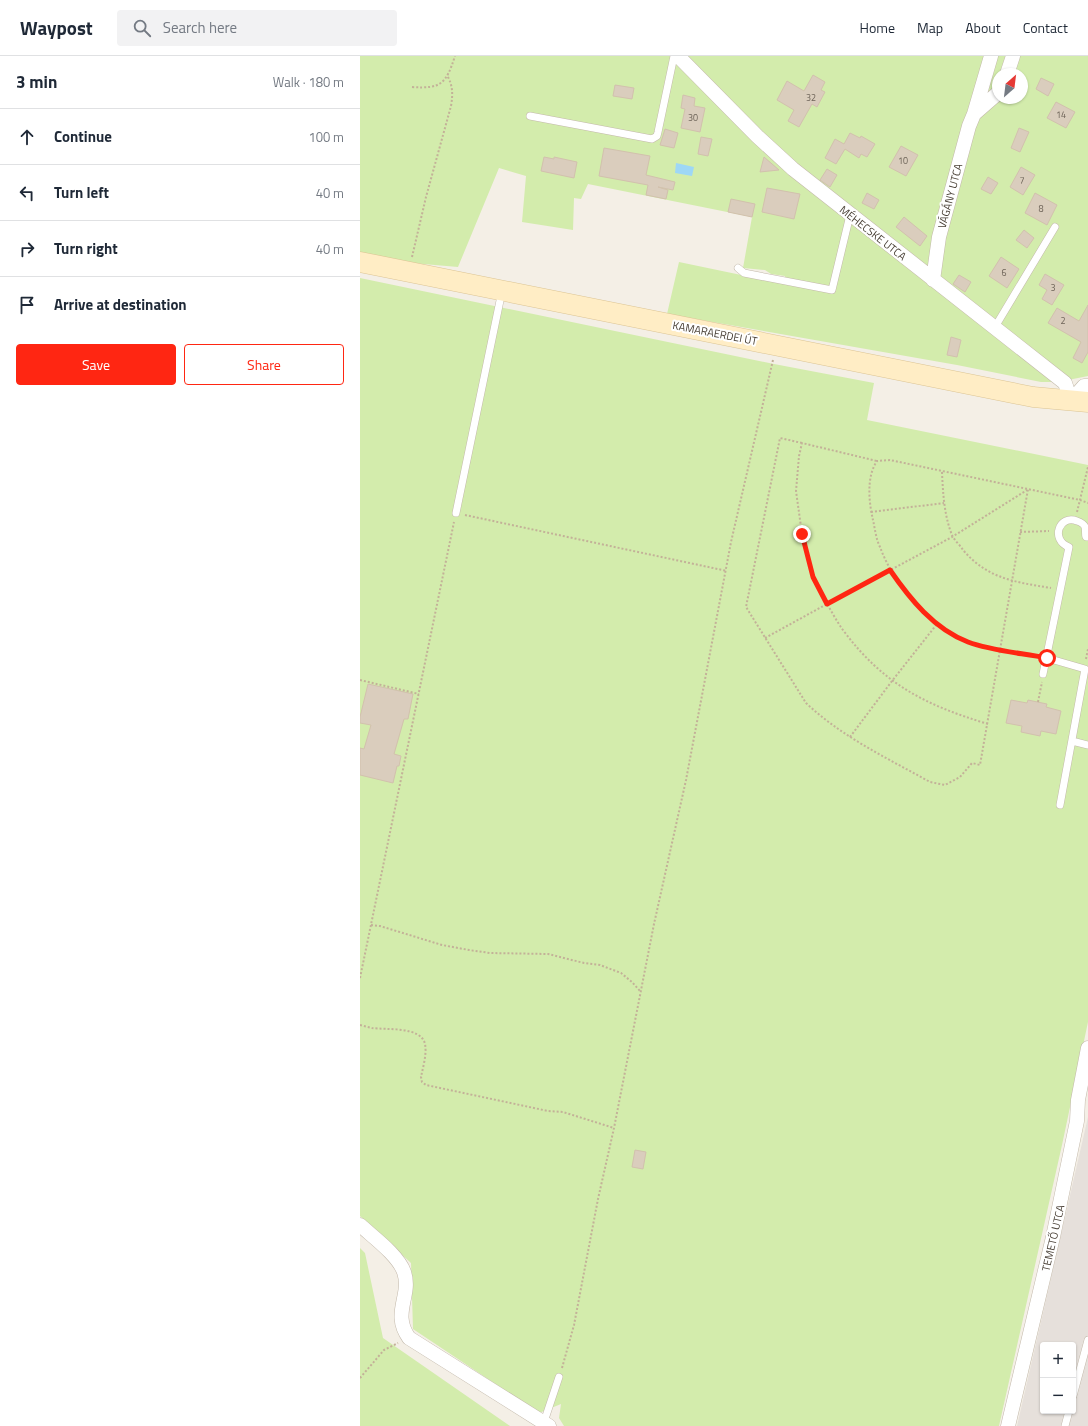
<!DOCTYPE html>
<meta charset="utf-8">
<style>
:root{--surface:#fff;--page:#f2f2f3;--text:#1f2937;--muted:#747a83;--line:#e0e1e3;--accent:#ff2612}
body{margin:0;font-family:"Titillium Web",sans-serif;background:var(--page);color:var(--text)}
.controls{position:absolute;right:12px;bottom:12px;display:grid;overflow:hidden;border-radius:4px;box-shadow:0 1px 3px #0004}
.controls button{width:36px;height:36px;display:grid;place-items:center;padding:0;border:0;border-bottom:1px solid var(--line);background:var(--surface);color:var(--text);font:20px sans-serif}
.compass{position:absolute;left:632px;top:12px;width:36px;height:36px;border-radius:50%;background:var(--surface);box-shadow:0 1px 3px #0004;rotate:28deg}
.stop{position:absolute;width:12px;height:12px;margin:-9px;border:3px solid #ff2612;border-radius:50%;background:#fff}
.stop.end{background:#ff2612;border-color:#fff;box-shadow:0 1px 4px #0008}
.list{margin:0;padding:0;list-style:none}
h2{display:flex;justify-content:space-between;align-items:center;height:52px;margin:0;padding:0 16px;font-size:17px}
h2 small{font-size:13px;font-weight:400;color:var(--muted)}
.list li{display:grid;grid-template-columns:26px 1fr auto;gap:12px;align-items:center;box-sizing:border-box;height:56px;padding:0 16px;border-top:1px solid var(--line)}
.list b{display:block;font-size:15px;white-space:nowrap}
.list em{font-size:13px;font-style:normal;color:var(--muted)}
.actions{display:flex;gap:8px;padding:12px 16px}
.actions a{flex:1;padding:9px 0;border:1px solid var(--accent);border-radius:4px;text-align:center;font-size:14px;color:var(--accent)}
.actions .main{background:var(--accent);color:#fff}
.icon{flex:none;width:22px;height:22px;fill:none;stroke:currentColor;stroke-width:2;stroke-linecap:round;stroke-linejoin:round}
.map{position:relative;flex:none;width:728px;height:1370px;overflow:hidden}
header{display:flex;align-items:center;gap:24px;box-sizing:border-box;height:56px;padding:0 20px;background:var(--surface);border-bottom:1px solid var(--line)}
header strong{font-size:19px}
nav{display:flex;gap:22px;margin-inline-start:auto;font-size:14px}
.search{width:280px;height:36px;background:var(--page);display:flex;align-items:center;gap:10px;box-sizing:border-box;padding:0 14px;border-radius:4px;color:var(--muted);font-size:15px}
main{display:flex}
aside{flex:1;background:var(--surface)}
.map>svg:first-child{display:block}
.industrial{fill:#e6e0db;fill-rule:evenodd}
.green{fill:#d3ecac;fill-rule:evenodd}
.water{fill:#9ed7f6}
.building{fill:#dacdbd;stroke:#d2c1ad}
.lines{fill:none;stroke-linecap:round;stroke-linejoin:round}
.lane-casing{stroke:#c3b9ab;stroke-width:8}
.street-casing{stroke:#c3b9ab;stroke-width:15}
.secondary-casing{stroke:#dbc494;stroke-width:21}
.path{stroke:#c3b198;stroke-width:2;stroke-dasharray:2 2;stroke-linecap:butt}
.lane{stroke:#fff;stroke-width:7}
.street{stroke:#fff;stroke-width:14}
.secondary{stroke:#ffedc5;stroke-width:20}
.route{stroke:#ff2612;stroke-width:5}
.labels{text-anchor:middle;stroke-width:4;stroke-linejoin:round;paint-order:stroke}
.number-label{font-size:9px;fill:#6c6257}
.street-label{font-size:11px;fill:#483f35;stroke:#fff}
</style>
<header>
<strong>Waypost</strong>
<div class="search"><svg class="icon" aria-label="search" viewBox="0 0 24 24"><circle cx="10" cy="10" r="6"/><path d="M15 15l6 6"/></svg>Search here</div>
<nav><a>Home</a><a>Map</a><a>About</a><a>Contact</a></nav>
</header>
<main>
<aside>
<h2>3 min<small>Walk · 180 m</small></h2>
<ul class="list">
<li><svg class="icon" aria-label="ahead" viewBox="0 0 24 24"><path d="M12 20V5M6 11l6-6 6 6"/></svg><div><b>Continue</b></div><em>100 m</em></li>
<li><svg class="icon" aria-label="left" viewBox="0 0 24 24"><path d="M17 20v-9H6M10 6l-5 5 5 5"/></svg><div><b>Turn left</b></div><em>40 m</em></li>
<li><svg class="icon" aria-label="right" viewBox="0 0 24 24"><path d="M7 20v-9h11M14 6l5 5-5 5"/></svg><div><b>Turn right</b></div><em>40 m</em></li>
<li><svg class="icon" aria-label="arrive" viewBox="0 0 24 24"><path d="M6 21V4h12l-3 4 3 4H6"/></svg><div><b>Arrive at destination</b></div></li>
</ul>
<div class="actions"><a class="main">Save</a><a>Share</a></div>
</aside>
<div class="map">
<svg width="728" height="1370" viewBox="0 0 728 1370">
<rect width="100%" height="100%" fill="#f4efe6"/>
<!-- industrial -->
<path class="industrial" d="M728 1061V1370H657ZM683 1289H713V1355H683Z"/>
<!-- green -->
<path class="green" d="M0 0H728V320L698 326H681L597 309 307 258 319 206 424 228 425 220 411 218 405 214 383 212 392 161 228 128 221 143 214 142 213 174 162 166 166 120 139 112 98 211 40 206 0 196ZM638 18H662V42H638Z
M0 222 414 308 514 327 507 364 728 409V966L702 1089 639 1370H204L199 1362 201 1348 179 1357 53 1273 51 1207 0 1160Z
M0 1192 5 1197 23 1282 150 1370H0Z"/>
<!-- water -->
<path class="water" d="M316 107 334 111 332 120 315 117Z"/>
<!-- building -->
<path class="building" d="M453 19 465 26 461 34 465 36 457 51 452 48 439 71 428 65 434 54 417 44 427 25 444 35Z
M681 22 694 28 688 40 676 33Z
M255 29 274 32 272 43 253 40Z
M323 39 335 42 334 50 345 52 340 76 321 72 325 53 321 52Z
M696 46 715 56 706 72 687 62Z
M659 72 669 76 660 96 651 92Z
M305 73 318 77 314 92 300 89Z
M490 77 500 82 501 80 515 88 507 101 501 98 499 102 485 93 476 108 465 102 475 83 484 88Z
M341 81 352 83 348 100 338 98Z
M541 90 558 99 546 120 529 111Z
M244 92 290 100 286 119 315 126 313 134 298 131 308 134 306 143 286 139 288 129 239 120Z
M184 101 194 103V101L217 106 214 122 181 115Z
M404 101 419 114 400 116Z
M661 111 675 119 663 139 650 131Z
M467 113 477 119 470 131 460 124Z
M628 121 638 127 631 138 621 133Z
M407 132 440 138 434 163 402 156Z
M507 137 519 144 514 153 502 147Z
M675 137 697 149 687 169 665 157Z
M371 143 395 148 392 161 368 156Z
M544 161 567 180 560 190 536 171Z
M664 174 674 182 667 192 656 184Z
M641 201 659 213 647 232 629 220Z
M685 218 704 229 692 249 682 243 687 234 679 229Z
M599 219 611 226 605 236 593 228Z
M728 249V296L722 307 713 302 721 286 688 267 697 252 719 265Z
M591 281 601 284 597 301 587 299Z
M8 628 53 638 48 663H44L34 698 41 700 39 710H37L33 727 0 719V692L4 693 11 669 0 667V661Z
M651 644 667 647 668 644 687 648 686 651 701 655 696 678 681 675 680 680 661 676 662 670 646 667Z
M275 1094 286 1096 283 1113 272 1111Z"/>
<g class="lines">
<!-- lane casing -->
<g class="lane-casing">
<path id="lane" d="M170 60 292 83 297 80 298 76 314 0
M378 212 384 217 472 234 490 159
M635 271 695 171
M96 457 142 235
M687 602 725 613 700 749
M683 618 709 491C690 484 699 458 717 465 720 466 724 468 725 471 726 474 725 478 726 481H728
M712 685 728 689
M713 1340 728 1284
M184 1366 199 1321
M705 1370 709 1355"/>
</g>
<!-- street casing -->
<g class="street-casing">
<path id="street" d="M318 0 397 80 433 113 705 327 711 345
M647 18 653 0
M614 58 631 0
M573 224 579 181 609 70 614 58 638 37
M711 345 724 330H728
M0 1169C13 1181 38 1199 44 1216 52 1240 31 1257 49 1282L189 1370
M648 1370 693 1181 717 1065 718 1044 728 992"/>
</g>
<!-- secondary casing -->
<g class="secondary-casing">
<path id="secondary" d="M0 206 673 341 728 346"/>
</g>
<!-- path -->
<path class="path" d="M52 31C81 33 86 28 95 0
M52 201 66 141 91 50C93 38 93 30 87 19
M442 387 420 382 386 551 446 647C482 681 527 702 570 726L585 729 600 721 612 707 620 709 668 433
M582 416C583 437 584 459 592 479 594 484 600 489 603 494 628 523 655 526 691 532
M511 456 584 447
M717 456 728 411
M105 459 367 515
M660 476 689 475
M405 582 467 548 453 521 442 478 436 435 439 400 442 387 517 405
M678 600C655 596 631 593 609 586 570 573 534 529 520 491 516 483 515 473 513 464 509 447 506 421 517 405L530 404 720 444 728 447
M726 603 728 593
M0 624 59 638
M678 646 682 626
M628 668C565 649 523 628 483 574 477 566 472 556 467 548L592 481 667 434
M490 681 532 625 577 568
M11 869 20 870 82 889 109 894 130 897 188 898 224 907 240 909 261 917 272 926 281 936
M0 922 94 466
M0 969C4 970 8 971 12 972 26 974 61 970 65 988 67 998 63 1011 61 1021L62 1026 66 1029 188 1055 203 1056 254 1072
M202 1312 214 1269 238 1143 254 1072 294 868 326 724 371 486 413 304
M0 1322 24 1294 38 1287"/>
<!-- lane -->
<use href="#lane" class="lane"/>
<!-- street -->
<use href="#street" class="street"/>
<!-- secondary -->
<use href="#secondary" class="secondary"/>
</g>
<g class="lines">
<!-- route -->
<path class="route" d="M442 478 453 521 467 548 530 514C550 543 574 573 608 586 632 595 662 597 687 602"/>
</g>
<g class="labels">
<!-- number labels -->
<g class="number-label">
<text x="451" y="45">32</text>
<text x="701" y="62">14</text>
<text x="333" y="65">30</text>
<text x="543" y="108">10</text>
<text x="662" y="128">7</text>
<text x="681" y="156">8</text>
<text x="644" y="220">6</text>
<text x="693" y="235">3</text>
<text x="703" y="268">2</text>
</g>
<!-- street labels -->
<g class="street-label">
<text transform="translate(590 140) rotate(-75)" y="4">VÁGÁNY UTCA</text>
<text transform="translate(513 177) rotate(38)" y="4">MÉHECSKE UTCA</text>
<text transform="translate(355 277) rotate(11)" y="4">KAMARAERDEI ÚT</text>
<text transform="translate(693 1182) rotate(-77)" y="4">TEMETŐ UTCA</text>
</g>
</g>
</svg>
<div class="controls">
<button>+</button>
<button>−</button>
</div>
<svg class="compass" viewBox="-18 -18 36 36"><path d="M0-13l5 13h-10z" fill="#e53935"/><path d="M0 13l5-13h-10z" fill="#747a83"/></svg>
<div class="stop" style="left:687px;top:602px"></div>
<div class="stop end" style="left:442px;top:478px"></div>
</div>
</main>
